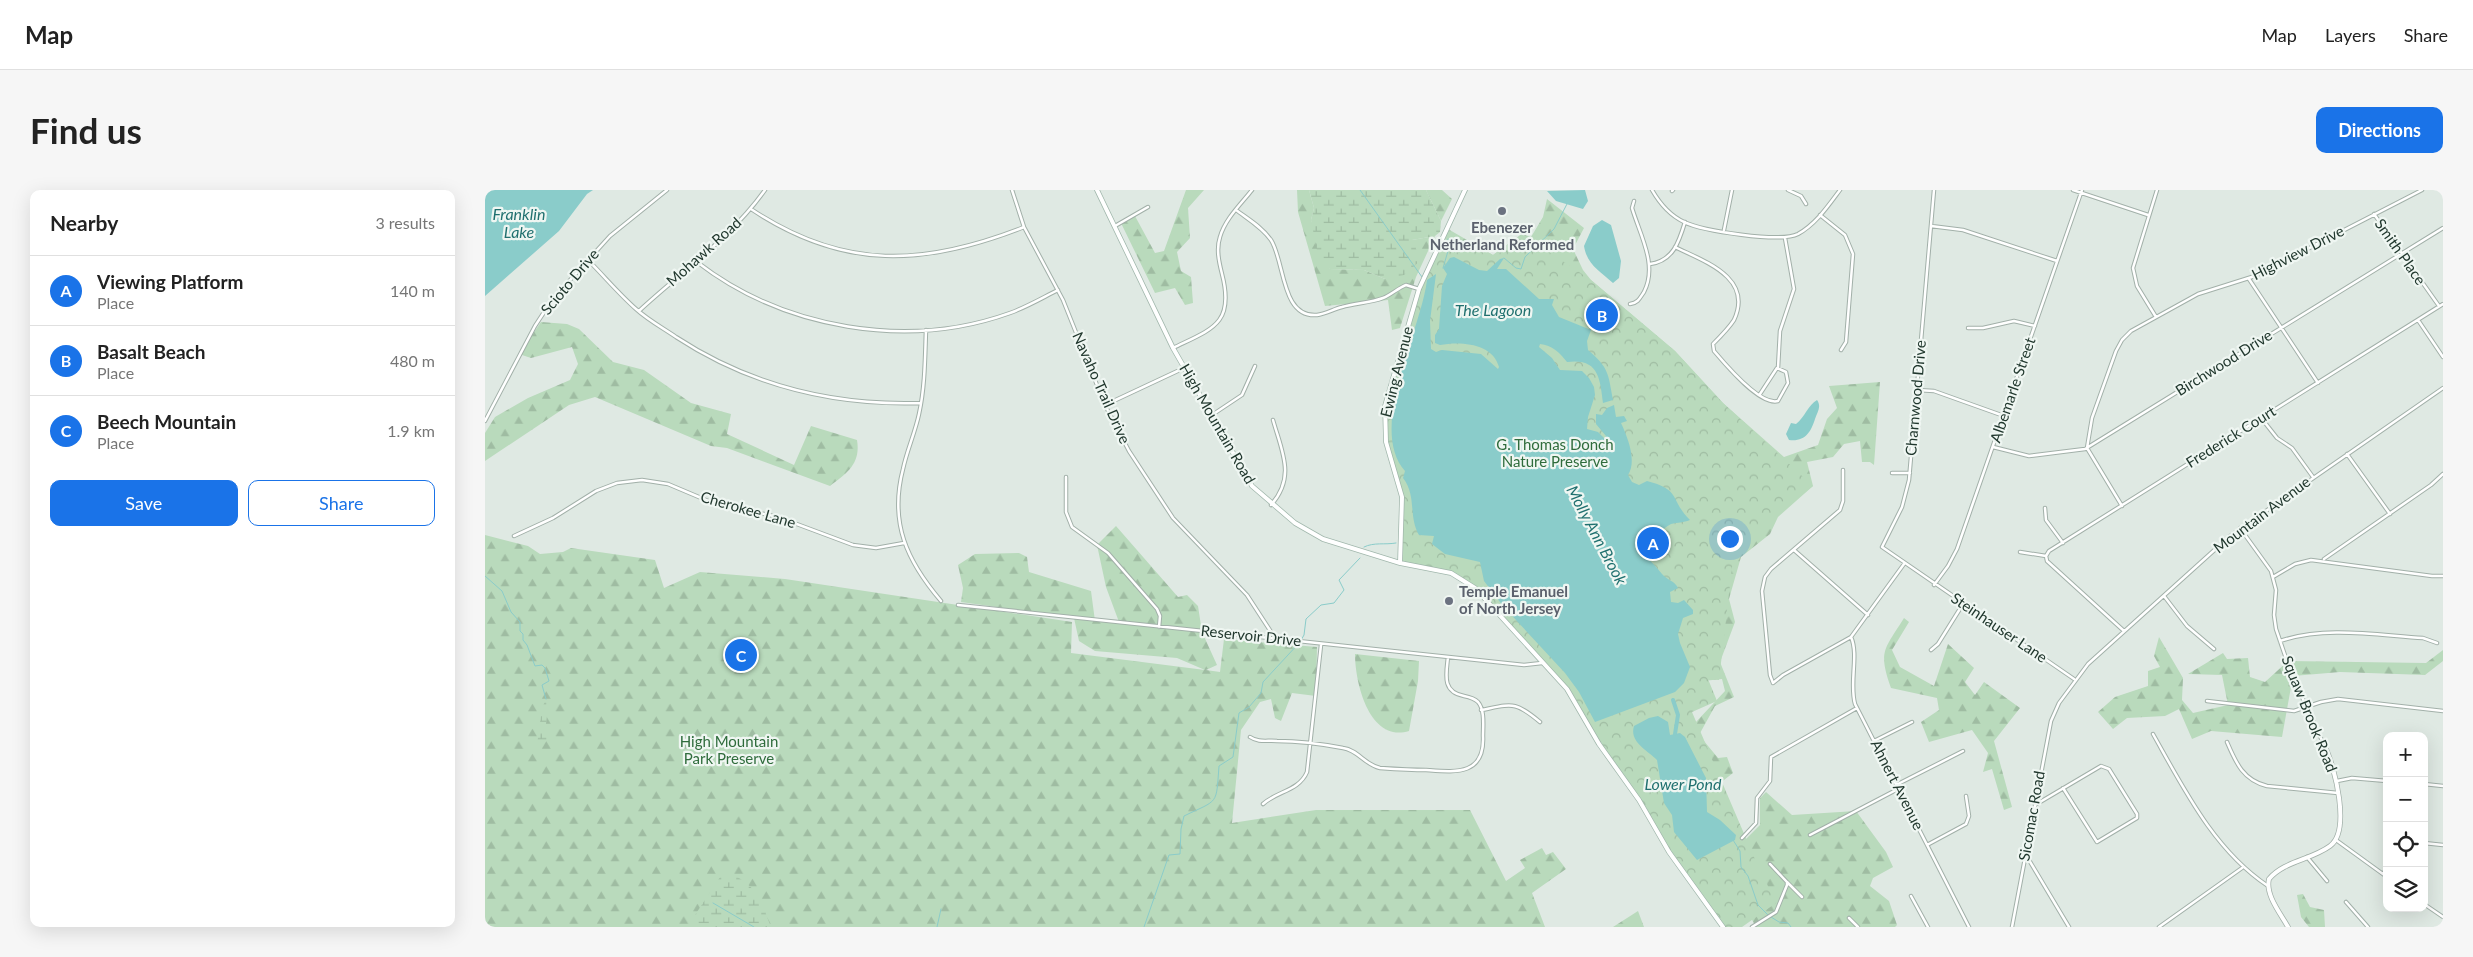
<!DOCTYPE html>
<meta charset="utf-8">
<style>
:root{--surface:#fff;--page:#f6f6f6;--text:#222;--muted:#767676;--line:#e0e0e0;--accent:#1a73e8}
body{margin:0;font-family:Lato,sans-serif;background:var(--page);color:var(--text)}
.controls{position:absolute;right:15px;bottom:15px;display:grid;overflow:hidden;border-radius:10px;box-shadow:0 5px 20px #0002}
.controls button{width:45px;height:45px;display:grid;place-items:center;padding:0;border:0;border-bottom:1px solid var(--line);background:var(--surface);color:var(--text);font:25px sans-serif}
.you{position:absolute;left:1244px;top:348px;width:18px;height:18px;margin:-12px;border:4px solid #fff;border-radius:50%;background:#1a73e8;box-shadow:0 0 0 8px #1a73e833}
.badge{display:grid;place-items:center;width:32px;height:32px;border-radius:50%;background:var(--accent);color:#fff;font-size:16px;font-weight:700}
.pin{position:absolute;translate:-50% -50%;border:2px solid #fff;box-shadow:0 1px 5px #0006}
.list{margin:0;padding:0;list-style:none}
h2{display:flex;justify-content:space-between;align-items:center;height:65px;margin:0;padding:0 20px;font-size:21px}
h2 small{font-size:16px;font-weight:400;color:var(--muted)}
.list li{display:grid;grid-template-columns:32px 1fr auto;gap:15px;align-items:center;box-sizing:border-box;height:70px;padding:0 20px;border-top:1px solid var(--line)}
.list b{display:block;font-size:19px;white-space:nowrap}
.list p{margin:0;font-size:16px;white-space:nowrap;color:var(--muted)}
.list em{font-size:16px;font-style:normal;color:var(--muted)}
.actions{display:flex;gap:10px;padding:15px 20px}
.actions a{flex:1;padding:11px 0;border:1px solid var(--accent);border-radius:10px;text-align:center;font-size:18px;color:var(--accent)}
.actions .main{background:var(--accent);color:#fff}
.icon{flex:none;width:28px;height:28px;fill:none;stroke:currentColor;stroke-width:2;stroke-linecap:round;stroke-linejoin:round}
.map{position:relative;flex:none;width:1958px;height:737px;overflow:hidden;border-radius:10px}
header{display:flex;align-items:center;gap:30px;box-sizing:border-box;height:70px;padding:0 25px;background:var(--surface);border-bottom:1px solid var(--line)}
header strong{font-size:24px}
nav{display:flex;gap:28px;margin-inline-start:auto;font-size:18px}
.intro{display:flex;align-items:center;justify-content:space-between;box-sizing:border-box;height:120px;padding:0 30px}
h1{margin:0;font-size:35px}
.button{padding:12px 22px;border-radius:10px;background:var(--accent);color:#fff;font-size:18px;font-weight:700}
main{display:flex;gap:30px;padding:0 30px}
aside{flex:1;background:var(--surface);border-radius:10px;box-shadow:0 5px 20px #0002}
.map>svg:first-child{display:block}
.forest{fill:url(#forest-firs)}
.wetland{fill:url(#wetland-marsh)}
.park{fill:url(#park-crowns)}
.water{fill:#8accca}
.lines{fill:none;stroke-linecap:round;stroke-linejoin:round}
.stream{stroke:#8accca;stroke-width:1}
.canal{stroke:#8accca;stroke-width:4}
.minor-casing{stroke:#a2b0a9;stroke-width:4.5}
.tertiary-casing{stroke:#a2b0a9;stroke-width:5.5}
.secondary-casing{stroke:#a1b7ac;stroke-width:5.5}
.minor{stroke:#fff;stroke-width:2.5}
.tertiary{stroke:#fff;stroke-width:4}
.secondary{stroke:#fff;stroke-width:4}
.worship-dot{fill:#6b7280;stroke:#eff6f2;stroke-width:2}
.labels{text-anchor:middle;stroke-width:4.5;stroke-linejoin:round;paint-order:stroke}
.worship-label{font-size:15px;font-weight:bold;fill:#5b616d;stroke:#eff6f2}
.street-label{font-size:15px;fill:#21382e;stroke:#eff6f2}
.park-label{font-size:15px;fill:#2f6c3c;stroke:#eff6f2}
.water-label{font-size:16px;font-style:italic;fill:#20706f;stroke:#eff6f2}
</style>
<header>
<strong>Map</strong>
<nav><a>Map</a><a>Layers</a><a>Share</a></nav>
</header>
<div class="intro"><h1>Find us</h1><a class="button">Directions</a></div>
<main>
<aside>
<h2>Nearby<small>3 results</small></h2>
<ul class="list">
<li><span class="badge">A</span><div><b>Viewing Platform</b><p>Place</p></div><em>140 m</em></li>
<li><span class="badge">B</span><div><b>Basalt Beach</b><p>Place</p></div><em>480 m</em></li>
<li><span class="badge">C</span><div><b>Beech Mountain</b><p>Place</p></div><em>1.9 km</em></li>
</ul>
<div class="actions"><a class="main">Save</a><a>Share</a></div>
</aside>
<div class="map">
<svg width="1958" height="737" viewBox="0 0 1958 737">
<defs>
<pattern id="forest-firs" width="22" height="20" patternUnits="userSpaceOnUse" patternTransform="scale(1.25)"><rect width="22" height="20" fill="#b9dabc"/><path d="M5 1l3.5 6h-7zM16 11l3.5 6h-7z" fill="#9fbca2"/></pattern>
<pattern id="wetland-marsh" width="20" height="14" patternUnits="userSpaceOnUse" patternTransform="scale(1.25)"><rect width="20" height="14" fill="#b9dabc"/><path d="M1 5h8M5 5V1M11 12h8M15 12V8" fill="none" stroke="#9fbca2"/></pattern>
<pattern id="park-crowns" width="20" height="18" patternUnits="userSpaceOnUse" patternTransform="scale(1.25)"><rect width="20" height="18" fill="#b9dabc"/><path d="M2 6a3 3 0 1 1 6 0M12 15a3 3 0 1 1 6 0" fill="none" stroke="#9fbca2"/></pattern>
</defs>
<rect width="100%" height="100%" fill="#dfe9e3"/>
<!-- forest -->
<path class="forest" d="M701 0H719L703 18 705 48 692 62 696 81 706 87 708 113 700 115 690 98 670 103 636 33 650 26 670 63 679 61Z
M812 0H824L829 18 826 30 845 79 879 80 900 89 927 50 950 46 931 87 915 138 907 140 903 110 840 116 813 22Z
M941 0H957L967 9 956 31Z
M1062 9 1099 38 1088 59 1098 80 1106 90 1190 161 1238 213 1299 267 1333 255 1342 229 1352 218 1344 196 1395 192 1389 275 1385 272H1377L1375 251 1359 254 1348 267 1322 272 1328 296 1293 327 1285 344 1256 367 1244 409 1250 432 1235 472 1249 507 1230 516 1214 545 1233 568 1242 567 1248 583 1230 597 1258 652 1275 635V608L1281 602 1307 625 1371 621 1401 662 1408 677 1388 688 1385 696 1404 711 1412 735 1410 737H1271L1260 717 1211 532 1240 501 1237 489 1199 493 1009 74 966 42 1008 65 1037 44 1046 47 1058 27Z
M56 132 82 134 94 139 128 172 159 180 206 213 246 224 242 244 309 275 326 236 372 250C376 274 362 283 345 296L242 258 226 256 110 207 84 215 0 271V243L10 227 43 208 85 190 93 174 87 157 46 168 34 164Z
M631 336 693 407 702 405 713 416 717 442 732 475 721 480 735 482 739 449 832 457 831 506 807 503 796 531 790 528 786 509 775 512 756 540 747 633 831 620H985L1021 691 1040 678 1035 670 1057 658 1061 665 1068 662 1081 679 1047 703 1060 737H0V345L43 356 55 364 78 362 86 358 170 370 179 398 215 382 300 389 587 432 586 463 720 480 692 468 610 461 594 451 589 428 476 412 478 398 473 375 490 364 534 363 542 367 544 382 606 401 610 431 634 432 621 397 612 355Z
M1419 428 1424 432 1407 460 1415 477 1449 496 1463 454 1489 478 1480 492 1490 505 1499 492 1535 518 1509 551 1527 617 1519 620 1507 579 1498 582 1503 563 1487 540 1444 552 1436 532 1454 520 1452 508 1406 498C1393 461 1399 460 1419 428Z
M1674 447 1698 488 1697 510 1708 523 1743 515 1737 485 1703 484 1738 463 1742 469 1763 468 1765 487 1780 492 1803 471 1941 473 1958 460V471L1940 485 1855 482 1808 486 1797 547 1726 541 1707 549 1694 519 1680 526 1642 528 1628 539 1613 522 1630 507 1663 496V481L1675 477 1669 466Z
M870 464 934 471 933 491 924 541C884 553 870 492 870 464Z
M1818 704 1825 717 1839 720 1840 737H1824L1816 727 1812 705Z
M1153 721 1159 737H1128Z"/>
<!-- wetland -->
<path class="wetland" d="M824 0H941L956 31 955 42 950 46 927 50 936 70 919 85 900 89 879 80 845 79 834 71 826 30 829 18Z
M61 509H64L61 534 64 548 57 555H52L57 518Z
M239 681C246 682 251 686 257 690 277 704 277 716 286 737H211L210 725Z"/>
<!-- park -->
<path class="park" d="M963 39 1008 65 1037 44 1106 90 1190 161 1238 213 1328 296 1249 360 1234 490 1223 489 1232 511 1207 522 1272 674 1278 670 1280 673 1274 677 1291 713 1257 737H1238L1198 682 1166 629 1125 571 1087 506 990 398 973 386 915 373 918 313 899 242V224L934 99Z"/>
<!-- water -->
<path class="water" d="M0 0H108L102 4 74 41 0 106Z
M1100 0 1103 11 1098 19 1071 11 1062 1Z
M1117 30 1126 35 1136 71 1134 88 1128 93C1115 81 1102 75 1099 56L1108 36Z
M969 67 994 80 1002 81 1015 69 1019 68 1012 79H1021L1054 109H1069L1067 115 1074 127 1106 140 1102 151 1103 160C1124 178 1123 183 1128 210L1118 213C1115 187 1113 168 1082 172 1075 163 1067 155 1055 154L1054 157 1067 168 1075 180 1097 181 1104 188 1109 197 1110 205 1103 227 1102 239 1113 242 1120 249 1121 246 1111 234V224L1117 225 1122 218 1129 215 1131 227 1139 226 1142 231 1136 233C1143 248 1152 271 1143 285L1147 292 1154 295 1162 291C1197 300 1184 309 1205 330 1198 333 1193 332 1186 334 1176 339 1167 350 1160 359V366C1167 372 1172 378 1177 384 1182 390 1190 391 1193 398L1185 402 1186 412 1193 413 1199 410 1208 420V424L1198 428 1193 444 1195 453 1205 477 1199 493 1190 502 1110 532 1094 502 1080 483 1018 416 999 391 995 372 960 364 947 354 949 346 934 345C923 326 932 306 918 288L920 281C882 238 936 141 942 90L951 84 945 131 946 159 951 162 957 160 996 164 1013 179 1014 177C1008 153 975 151 955 155L950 153V145L954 139 957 96 962 84 958 78 965 68Z
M1332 210C1337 217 1332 222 1330 229 1326 242 1320 252 1304 250L1301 244 1306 233 1311 234C1320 227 1323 215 1332 210Z
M1173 526 1183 532 1185 545 1195 543 1200 547 1221 588 1222 622 1235 630 1251 645 1250 650 1212 670 1189 642 1187 625 1179 613 1172 570C1162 560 1144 552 1149 536L1164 528Z"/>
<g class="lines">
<!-- stream -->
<path class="stream" d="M875 0 937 87
M1019 68 1031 78 1036 79 1040 67 1069 39 1082 14
M958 78 963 61V49
M879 357C889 352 900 355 911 353
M0 386 17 401 26 422 35 432V441L38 444V450L42 455 50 476 57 475 60 478 64 491 57 495 61 509
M1248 650 1255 661 1256 677 1263 686 1273 715 1283 725
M228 713 269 737
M1286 727 1294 732 1303 733 1306 737
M452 737 456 719
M659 737 684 665 695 664 696 639 699 626C734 609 731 616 734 576L748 567 754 523 764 517 776 503 778 492 815 452 819 445 821 429 836 415 849 413 859 400 854 390 875 368"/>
<!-- canal -->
<path class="canal" d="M1188 510 1193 525 1190 544"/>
<!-- minor casing -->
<g class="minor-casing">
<path id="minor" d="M527 0 539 37 578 110 620 215 644 261 688 328 762 405 790 448
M1167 0C1175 14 1184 25 1199 32 1218 41 1295 53 1313 44 1331 34 1343 16 1355 0
M1303 0 1316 6 1321 14
M1449 0 1424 290 1417 317 1397 357 1589 489
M1588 0 1663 25
M1187 1 1188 0
M266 19C359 81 440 76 539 37
M751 20C763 29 777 37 786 50 800 72 796 128 832 125 840 124 849 119 857 117 870 113 885 113 898 108 906 105 913 98 921 95L934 99
M1889 24 1954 116
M1335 25 1360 45 1368 64 1361 152 1356 160
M630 36 663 17
M1446 36 1478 40 1572 71
M1239 40 1247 0
M1190 57C1218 71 1269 87 1249 130 1244 138 1235 147 1228 154L1229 161C1240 174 1275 216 1293 211L1303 193 1301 182 1292 178 1275 204
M103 70C119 86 134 104 151 119 163 130 178 138 191 147 266 196 347 216 436 213
M212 72C299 139 422 160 525 123 542 117 557 108 573 100
M1165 74C1188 71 1194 52 1200 32
M1764 89 1833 193
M1145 114C1153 113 1155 108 1159 102 1173 75 1155 45 1147 18L1149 11
M154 121C197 81 245 49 280 0
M1671 127 1652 96 1648 78 1672 0
M1933 130 1958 167
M1483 138H1498L1529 131 1550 136
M441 140C440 168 440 197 434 224 430 243 422 260 418 279 404 333 422 371 456 411
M688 158C727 139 750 134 737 84 734 72 731 59 735 47 740 29 756 14 767 0
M1293 178 1295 141 1309 99 1300 48
M1432 200 1449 201 1519 226
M620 215 699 178
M727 225 757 205 770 176
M1777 229 1792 248 1807 258 1828 287
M0 231 50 136 67 110 125 46 182 0
M1508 257 1544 266 1600 259 1958 38
M1862 264 1905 324
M1358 280V311L1355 320 1286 379 1280 387 1277 401 1285 485 1288 493 1298 485 1366 447 1419 374
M1407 283H1425
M581 287V322L587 337 623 363 672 419 675 426 674 437
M786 315C811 287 797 262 788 230
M1637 316 1602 258 1607 228 1631 161 1637 150 1646 141 1713 104 1770 86 1937 0
M1560 318 1561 330 1578 353
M1755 338 1786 381 1791 400 1789 425 1791 439 1806 483 1840 557
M29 346 68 328 111 301 132 293 157 290 183 294 228 313 293 327 368 355 391 358 419 353
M1309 360 1383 425
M1535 362 1561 366 1562 371 1639 441
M1561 366 1564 361 1958 114
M1839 369 1946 295 1958 284
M1788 387 1810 374 1826 370 1947 386H1958
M1449 395 1463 376 1472 359 1597 0
M1679 406 1702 436 1729 459
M473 415 1039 475 1057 473
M1366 447C1374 465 1364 493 1370 514L1484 737
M1795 451C1841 436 1890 445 1938 448L1952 453
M1446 460 1453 454 1478 414
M1722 511 1809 521 1836 512 1853 509 1958 521
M996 520C1028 514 1030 511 1055 532
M1668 544C1699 599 1729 660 1783 696
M765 547C774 553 782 550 792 551 813 551 837 554 858 558 873 560 880 575 895 578 910 579 926 580 941 580 970 582 1000 586 998 546 998 536 1000 520 993 512 989 508 984 507 979 506 957 502 961 485 963 467
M1389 551 1427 532
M1742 552C1751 573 1758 590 1782 596L1853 603
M1852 591 1867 588 1902 591
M1939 594 1958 596
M1411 595 1478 561
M778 614C792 601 814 601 822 582L836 455
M1550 615 1616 576 1624 579 1652 624V628L1612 652 1578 598
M1325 645 1413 599
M1257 648 1271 633 1272 608 1285 591 1286 567 1372 518
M1851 650 1902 687
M1939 653 1958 655
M1442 655 1481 634 1484 626 1481 606
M1541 665 1584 737
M1822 667 1842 691
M1898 684 1902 678
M1302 692 1317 707
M1426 706 1443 737
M1861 712 1883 737
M1939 714 1958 727
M1364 728 1373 737
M1267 737 1291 722 1302 695V692L1285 674
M1527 737 1566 531 1574 513 1603 474 1745 346 1958 198
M1674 737 1757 678"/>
</g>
<!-- tertiary casing -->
<g class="tertiary-casing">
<path id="tertiary" d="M1803 737C1796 724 1780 705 1784 689 1799 671 1826 670 1845 656 1866 641 1850 577 1840 557"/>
</g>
<!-- secondary casing -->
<g class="secondary-casing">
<path id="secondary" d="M612 0 688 158 767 296 810 333 838 349 915 373 966 383 990 398 1082 499 1114 554 1154 610 1184 662 1238 737
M915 373 917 307 901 252 900 216 934 99 980 0"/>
</g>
<!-- minor -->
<use href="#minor" class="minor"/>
<!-- tertiary -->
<use href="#tertiary" class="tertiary"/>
<!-- secondary -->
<use href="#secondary" class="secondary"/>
</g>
<!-- markers -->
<g class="worship-dot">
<circle cx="1017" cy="21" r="5"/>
<circle cx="964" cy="411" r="5"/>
</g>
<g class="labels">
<!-- worship labels -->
<g class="worship-label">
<text x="1017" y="43">Ebenezer<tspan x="1017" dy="17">Netherland Reformed</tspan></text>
<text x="974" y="407" text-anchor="start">Temple Emanuel<tspan x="974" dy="17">of North Jersey</tspan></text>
</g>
<!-- street labels -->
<g class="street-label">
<text transform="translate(219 62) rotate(-42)" y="5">Mohawk Road</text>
<text transform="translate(1915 62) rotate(55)" y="5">Smith Place</text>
<text transform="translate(1813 63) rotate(-27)" y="5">Highview Drive</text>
<text transform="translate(85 92) rotate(-50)" y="5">Scioto Drive</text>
<text transform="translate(1739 173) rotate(-32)" y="5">Birchwood Drive</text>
<text transform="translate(912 182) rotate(-76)" y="5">Ewing Avenue</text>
<text transform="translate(616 198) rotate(66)" y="5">Navaho Trail Drive</text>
<text transform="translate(1528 200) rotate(-71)" y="5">Albemarle Street</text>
<text transform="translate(1431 208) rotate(-85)" y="5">Charnwood Drive</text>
<text transform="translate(732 234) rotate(60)" y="5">High Mountain Road</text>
<text transform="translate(1746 247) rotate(-32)" y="5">Frederick Court</text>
<text transform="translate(263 320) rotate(16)" y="5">Cherokee Lane</text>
<text transform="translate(1777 325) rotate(-37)" y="5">Mountain Avenue</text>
<text transform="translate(1514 438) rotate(34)" y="5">Steinhauser Lane</text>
<text transform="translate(766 446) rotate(6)" y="5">Reservoir Drive</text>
<text transform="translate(1824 524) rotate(68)" y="5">Squaw Brook Road</text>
<text transform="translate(1412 595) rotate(63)" y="5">Ahnert Avenue</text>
<text transform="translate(1547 626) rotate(-80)" y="5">Sicomac Road</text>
</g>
<!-- park labels -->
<g class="park-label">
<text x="1070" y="260">G. Thomas Donch<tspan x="1070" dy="17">Nature Preserve</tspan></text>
<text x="244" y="557">High Mountain<tspan x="244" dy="17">Park Preserve</tspan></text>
</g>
<!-- water labels -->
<g class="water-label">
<text x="34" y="30">Franklin<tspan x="34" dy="18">Lake</tspan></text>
<text x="1008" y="126">The Lagoon</text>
<text transform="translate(1112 345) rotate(62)" y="6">Molly Ann Brook</text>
<text x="1198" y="600">Lower Pond</text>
</g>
</g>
</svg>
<div class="controls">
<button>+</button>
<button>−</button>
<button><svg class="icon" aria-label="locate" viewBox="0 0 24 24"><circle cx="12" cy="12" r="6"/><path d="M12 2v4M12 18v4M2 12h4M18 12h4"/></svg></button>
<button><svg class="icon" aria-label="layers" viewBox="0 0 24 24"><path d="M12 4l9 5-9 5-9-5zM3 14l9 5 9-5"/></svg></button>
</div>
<div class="you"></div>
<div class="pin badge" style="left:1168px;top:353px">A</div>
<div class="pin badge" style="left:1117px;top:125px">B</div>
<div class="pin badge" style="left:256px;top:465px">C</div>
</div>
</main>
